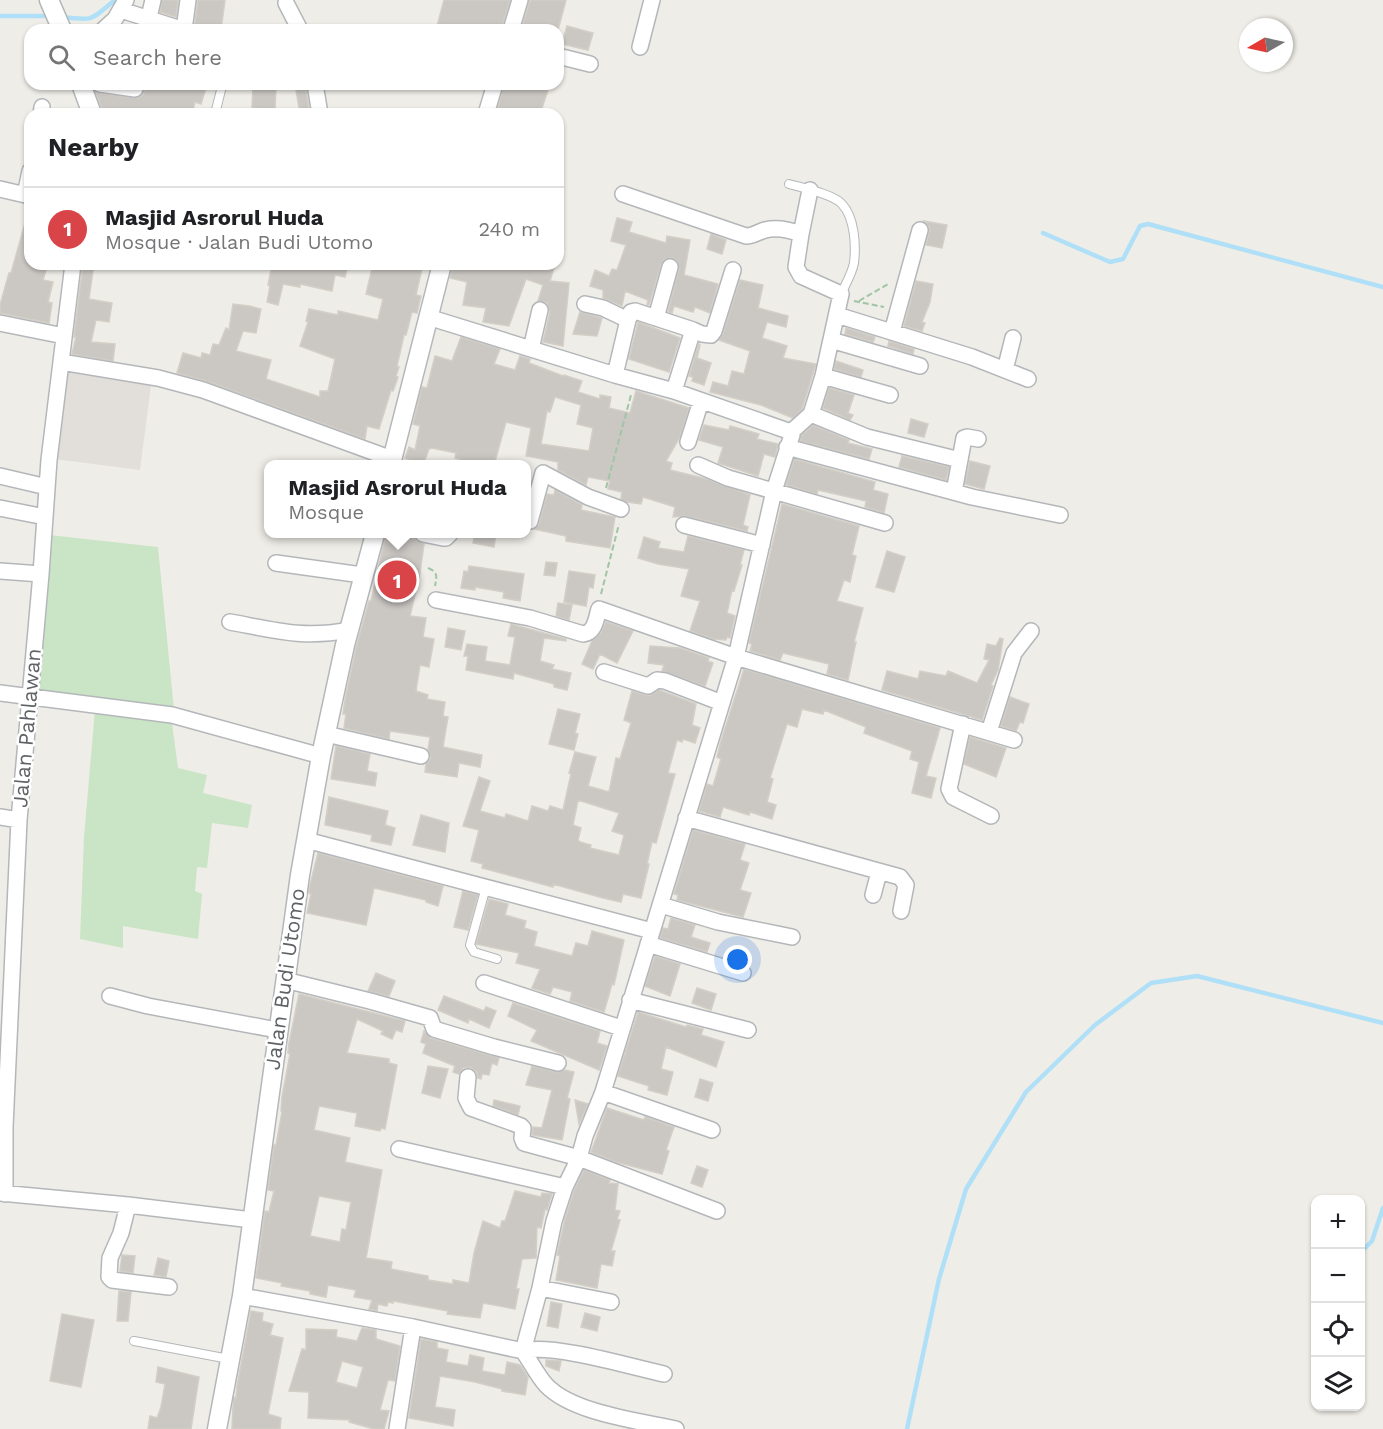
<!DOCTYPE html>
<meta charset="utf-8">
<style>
:root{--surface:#fff;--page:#f6f6f6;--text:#202124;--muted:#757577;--line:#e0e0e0;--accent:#d94448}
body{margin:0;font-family:"Work Sans",sans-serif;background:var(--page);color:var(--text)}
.controls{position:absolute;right:18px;bottom:18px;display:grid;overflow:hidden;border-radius:12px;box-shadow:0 2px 4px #0004}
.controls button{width:54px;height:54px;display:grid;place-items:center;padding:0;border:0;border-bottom:2px solid var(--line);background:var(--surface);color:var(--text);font:30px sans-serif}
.compass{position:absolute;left:1239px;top:18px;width:54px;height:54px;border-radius:50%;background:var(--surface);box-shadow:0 2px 4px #0004;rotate:261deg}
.you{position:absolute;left:738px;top:960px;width:21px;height:21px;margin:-15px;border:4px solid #fff;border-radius:50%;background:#1a73e8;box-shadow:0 0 0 9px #1a73e833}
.badge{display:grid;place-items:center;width:39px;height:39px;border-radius:50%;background:var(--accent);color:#fff;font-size:20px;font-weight:700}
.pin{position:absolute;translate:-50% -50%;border:3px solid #fff;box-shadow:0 2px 6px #0006}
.popup{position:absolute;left:264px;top:460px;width:267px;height:78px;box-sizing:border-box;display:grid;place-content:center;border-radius:12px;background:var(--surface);filter:drop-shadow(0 2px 4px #0005);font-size:20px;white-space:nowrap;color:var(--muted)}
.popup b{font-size:22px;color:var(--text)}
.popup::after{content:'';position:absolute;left:50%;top:100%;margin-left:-12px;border:12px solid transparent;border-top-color:var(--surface)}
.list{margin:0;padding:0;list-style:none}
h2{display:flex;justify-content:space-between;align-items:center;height:78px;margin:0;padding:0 24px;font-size:26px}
h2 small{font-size:20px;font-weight:400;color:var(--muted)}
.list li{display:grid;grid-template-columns:39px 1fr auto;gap:18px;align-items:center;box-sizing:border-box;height:84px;padding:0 24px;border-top:2px solid var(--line)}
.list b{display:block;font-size:22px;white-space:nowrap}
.list p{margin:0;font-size:20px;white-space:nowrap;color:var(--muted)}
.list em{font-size:20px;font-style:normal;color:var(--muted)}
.icon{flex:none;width:33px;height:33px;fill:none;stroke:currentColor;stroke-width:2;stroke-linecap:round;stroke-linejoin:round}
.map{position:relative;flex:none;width:1383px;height:1429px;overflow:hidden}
.search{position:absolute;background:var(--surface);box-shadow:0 2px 4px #0004;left:24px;top:24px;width:540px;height:66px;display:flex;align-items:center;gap:15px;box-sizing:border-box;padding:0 21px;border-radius:18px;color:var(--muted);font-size:22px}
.panel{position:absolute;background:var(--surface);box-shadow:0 2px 4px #0004;left:24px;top:108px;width:540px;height:162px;border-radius:18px}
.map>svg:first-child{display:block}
.education{fill:#e2ded9}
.green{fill:#cae4c6}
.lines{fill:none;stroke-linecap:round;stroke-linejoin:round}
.stream{stroke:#b0e0f7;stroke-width:4.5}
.building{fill:#cbc8c4;stroke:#d3cec6;stroke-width:1.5;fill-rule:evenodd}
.service-casing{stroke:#b4b7ba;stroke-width:10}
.minor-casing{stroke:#b4b7ba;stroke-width:18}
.tertiary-casing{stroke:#b4b7ba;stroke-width:21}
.path{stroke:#a0c5a6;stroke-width:2;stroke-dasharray:6 3;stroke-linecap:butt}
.service{stroke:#fff;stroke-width:8}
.minor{stroke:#fff;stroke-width:15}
.tertiary{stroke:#fff;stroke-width:18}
.labels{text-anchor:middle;stroke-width:5;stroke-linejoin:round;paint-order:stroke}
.street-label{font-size:21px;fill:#5f6366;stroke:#fff}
</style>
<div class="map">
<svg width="1383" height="1429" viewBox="0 0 1383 1429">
<rect width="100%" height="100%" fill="#efede7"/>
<!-- education -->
<path class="education" d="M66 369 151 385 140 470 55 459Z"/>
<!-- green -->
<path class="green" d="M49 535 158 547 174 710 39 692 36 687Z
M95 710 172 723 178 768 207 775 203 793 252 805 248 828 212 823 207 868 197 867 195 891 202 894 198 939 123 926V948L80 939 84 837Z"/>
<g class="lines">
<!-- stream -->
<path class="stream" d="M0 16H51
M62 17C96 21 90 20 115 0
M1043 233 1110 262 1123 259 1140 226 1148 224 1383 287
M1360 1253 1372 1241 1383 1208
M907 1429 939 1279 966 1189 1026 1092 1095 1025 1151 983 1197 976 1383 1023"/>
</g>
<!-- building -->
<path class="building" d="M162 0H178L176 17 160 12Z
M198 0H225L221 30H194Z
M444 0H510L501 30H436Z
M530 0H566L558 30H521Z
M567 26 593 33 588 50 562 44Z
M146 84H190L206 88 201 104 195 102 192 114H107L103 112 96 93 138 98 143 95Z
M295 84H305L310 114H300Z
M504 84H550L540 114H496Z
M253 86 276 87 275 110 252 108Z
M27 216 30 217V264H48L43 280 53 282 48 302 52 303 49 323 0 313V305L9 273H11Z
M617 218 632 222 629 232 666 243 667 236 690 240 684 275 718 284 710 313 695 307 693 312 674 306 672 313 668 312 679 269 677 261 672 258 664 260 661 264 649 305H647L648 300 625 291 622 306 603 298V290L590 286 595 270 609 276 612 269 617 270 626 245 611 241Z
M924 221 947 225 942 248 926 245 930 228Z
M711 234 726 240 722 254 707 249Z
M83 264H94L89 299 112 303 109 322 96 320 91 342 115 344 113 361 72 354 76 337H74Z
M281 264H348L345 277 335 275 332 291 300 284V287L283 284 278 305 267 302 270 286 268 285 272 265 281 267Z
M373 264H423L416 295 421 296 417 313 412 312 406 335H404L397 366 399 367 396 376 398 377 393 391 391 390 379 429 367 426 365 439 206 381 177 373 183 353 201 358 202 353 210 355 213 344 219 345 226 328 229 330 233 304 249 306 261 309 256 333 243 331 236 351 271 360 266 379 320 397V391H328L335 359 300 346 308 322 306 321 309 309 338 315V311L378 320 383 299 366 294Z
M453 264H555L550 281 569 283 563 346 543 342 550 312 547 303 538 301 543 285 526 279 509 326 483 322 486 308 463 305 467 282 450 278Z
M740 280 763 285 758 308 788 316 786 327 767 322 762 338 787 346 783 358 816 364 802 409 793 418 761 405 710 392 713 382 728 386 732 371 744 374 750 351 719 340 723 334Z
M916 281 933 284 930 302 922 322 925 323 922 331 904 326Z
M580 312 602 318 597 336 573 334Z
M638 322 680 338 669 372 629 359Z
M846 328 875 337 873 342 845 334Z
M461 337 500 349 494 364 515 370 520 356 530 359 529 363 563 376 564 375 582 381 578 392 600 399V395L611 397 609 408 630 413 636 391 689 408 680 437 666 461 672 463 670 470 707 479 750 495 743 525 748 527 747 531 686 516 673 517 675 507 643 497 641 504 627 502 621 499 622 492 608 489 610 481 588 477 586 485 558 470V462L526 456 531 428 506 422 494 465H469V462L455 458 456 453 432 448 429 449 423 465 405 458 409 447 415 450 420 426 413 424 422 387 427 388 435 356 452 361ZM555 397 581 405 577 424 593 428 589 451 541 444 547 411 550 412Z
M889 341 914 349 913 354 888 346Z
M699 344 700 345 697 358 711 363 704 385 692 381 693 377 689 376Z
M836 361 863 370 861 377 834 369Z
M829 388 854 395 848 413 853 415 850 420 823 408Z
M911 419 928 424 924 437 908 433Z
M704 425 729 430 730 426 759 434 757 439 778 444 775 457 764 454 758 476 718 463 723 447 699 440Z
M813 425 849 440 848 443 872 449 869 459 800 441 801 436Z
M902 456 949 467 946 480 899 467Z
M794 459 875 482 873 490 888 494 884 513 865 507 866 501 818 490 817 494 786 485Z
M970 461 990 466 984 489 965 484Z
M555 490 582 505 581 510 615 517 610 548 566 541V536L534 529 539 524 547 494 554 495Z
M782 504 859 526 852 555 856 556 850 582 844 580 837 601 863 608 854 642H856L848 680 827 674 829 664 783 653 780 660 750 651 752 644 749 643Z
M386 534H413L416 541 424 544 420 573 410 616 426 618 423 637 434 639 429 667 420 665 416 691 428 695 427 699 445 702 443 716 448 717 443 747 482 755 480 767 459 763 457 777 425 772 426 764 431 758 428 750 430 737 390 731 389 739 344 728 346 714H343L345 700 356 648 369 601H371Z
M475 534H496L494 547 473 543Z
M688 536 744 550 740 565H742L734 591 732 590 727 613 735 616 730 638 727 637 726 640 713 639 690 631 700 601 681 596 689 569 658 564 638 558 644 537 660 542 658 548 684 552Z
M887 551 905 557 894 592 876 587Z
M546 562 557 563 555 576 544 575Z
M469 566 524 574 520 601 503 598 504 592 475 587V590L461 588 464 571 468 572Z
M569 571 595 575 593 588 589 587 586 606 564 602Z
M558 603 572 605 569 620 556 616Z
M606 622 633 631 617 663 600 654 593 669 582 664 592 641 601 633Z
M511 624 566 639V641L544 638 540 661 554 665 552 669 571 673 567 690 554 687V684L514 673 513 679 466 670 468 656H464L467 644 487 647 485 661 510 665 515 637 508 636Z
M448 628 465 631 461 650 445 647Z
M1000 638 1003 639 998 670 991 685 993 686 982 720 882 690 887 671 918 679 920 671 946 676 948 671 977 683 989 660 984 659 987 644 996 646Z
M650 646 680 648 709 658 708 661 713 663 705 686 662 671 664 665 648 663Z
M744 669 940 728 926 776 936 778 931 798 912 793 919 762 910 759 912 751 864 733 866 727 824 710 823 714 802 709 797 727 787 724 770 778 773 779 767 802 776 805 772 819 750 812 749 815 723 807 720 817 699 811 707 784 713 786 721 759 717 757 721 741Z
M659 690 696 704 692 725 700 728 695 743 683 739 682 742 677 740 668 773 675 774 656 843 652 842 647 864H649L641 898 623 894 621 902 603 898 553 884V887L482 868 483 864 471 861 479 830 463 826 479 777 490 781 480 811 505 818 506 814 528 821 532 806 548 811 550 806 563 810 571 774 569 773 575 752 596 757 588 786 609 792 616 758 620 759 631 723 624 720 632 691 649 696ZM578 800 619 813 612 831 624 835 619 855 590 848 591 845 580 842 578 840 581 828 573 825Z
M1010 697 1029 704 1023 723 1020 722 1016 731 1001 726Z
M558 709 580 714 575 733 578 734 574 750 549 744Z
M970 737 1006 748 996 777 964 764Z
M336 746 370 754 367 771 377 773 375 786 331 779Z
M329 797 388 811 385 825 395 828 391 845 371 841 372 835 325 825Z
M421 815 449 823 445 852 413 845Z
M693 830 745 844 740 860 749 863 740 890 751 893 743 917 677 900 678 895 674 894Z
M318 853 443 886 438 906 426 902V900L374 888 366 925 307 913 311 894 309 893V889Z
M463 891 478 895 468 930 454 927Z
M489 899 508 904 505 915 526 921 524 928 537 932 534 946 572 956 576 943 588 946 592 931 624 940 614 985 612 984 604 1012 570 1001 572 992 553 987 550 994 532 988 540 969 516 963 519 953 476 944Z
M671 918 695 925 691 937 710 943 707 952 660 938 663 928 668 929Z
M655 956 680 964 670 996 645 986Z
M376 973 395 981 389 996 368 991Z
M697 988 716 994 711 1010 692 1003Z
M299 994 405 1021 402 1032 396 1030 392 1039 381 1034 383 1031 357 1019 347 1053 389 1059V1063L397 1065 385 1129 381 1128 380 1131 355 1126 357 1113 319 1106 314 1130 350 1138 345 1162 382 1170 366 1258 392 1262 391 1269 428 1276V1280L453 1284V1280L469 1283 474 1253 483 1221 500 1228 502 1221H505L515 1191 541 1197 542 1193 552 1194 547 1210 545 1209 541 1228 537 1227 536 1258 522 1259 516 1289H519L515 1309 483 1303 480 1318 447 1314 448 1311 393 1301V1303L388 1302 387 1306 378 1304 377 1311 369 1309 372 1300 354 1297 356 1290 328 1285 326 1297 310 1294V1291L281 1286 282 1283 256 1278 265 1211 269 1212 274 1191 268 1190 274 1145H276L282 1112 281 1111 282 1097 290 1054 288 1053 289 1043ZM319 1196 351 1202 346 1230 342 1229 340 1242 310 1236Z
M444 996 484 1011 486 1007 496 1011 489 1028 469 1019 468 1023 438 1010Z
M513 1003 600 1031 597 1043 607 1046 599 1070 531 1041 537 1030 508 1016Z
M638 1012 686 1027 687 1025 703 1029 701 1035 724 1042 716 1067 666 1047 661 1069 673 1072 667 1095 648 1090 649 1086 618 1076Z
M424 1031 431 1038 499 1058 497 1065 492 1063 489 1075 482 1074 481 1079 478 1078 477 1072 470 1067 463 1068 459 1074 453 1072 455 1066 423 1053 426 1044 421 1042Z
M428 1066 448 1069 440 1098 422 1093Z
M532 1066 556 1072 565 1070 574 1072 567 1098 570 1099 562 1140 532 1135 533 1127 542 1128 552 1090 526 1085Z
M700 1079 713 1083 708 1101 695 1097Z
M494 1100 520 1106 518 1115 493 1106Z
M575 1100 588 1104 579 1124Z
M607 1108 644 1120 645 1117 674 1127 666 1150 669 1151 662 1174 616 1162 591 1152Z
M697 1166 708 1170 702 1187 691 1183Z
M584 1170 610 1180 609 1183 618 1184 615 1210 620 1211 617 1219 620 1220 611 1251H615L612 1266 601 1264 597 1288 556 1280 560 1256 557 1255 565 1219 574 1191Z
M122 1255 135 1256 133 1273 120 1271Z
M158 1258 169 1261 166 1277 154 1275Z
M119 1291 131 1292 128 1321H117Z
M551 1302 562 1304 558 1328 547 1326Z
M251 1311 263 1313 262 1321 273 1324 270 1335 283 1338 268 1414 281 1418 280 1429H232L233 1407 234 1397 236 1398 237 1386Z
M585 1313 600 1317 597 1331 581 1327Z
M62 1314 94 1320 81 1387 50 1381Z
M362 1328 376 1330V1339L400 1346 395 1381 388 1380 380 1410 389 1411 384 1429H374L349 1422 350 1420 308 1418 309 1392 289 1391 302 1349 306 1350V1329L337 1330 336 1337 357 1341ZM342 1361 363 1367 357 1388 336 1382Z
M421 1339 437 1342V1348L448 1350 446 1362 468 1366 470 1355 484 1358 482 1371 505 1375 507 1362 520 1365 528 1377 525 1395 502 1391V1389L475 1382 440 1376 435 1407 455 1410 453 1426 409 1418Z
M546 1360 561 1361 559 1371 546 1366Z
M158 1367 199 1377 191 1429H148L150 1416 157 1418 161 1407 165 1384 156 1382Z"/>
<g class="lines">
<!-- service casing -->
<g class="service-casing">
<path id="service" d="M215 114 222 86
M789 184C803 188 833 194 842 204 855 218 856 246 854 263 852 274 845 285 841 294
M486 887 470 945 474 952 497 959
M134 1341 229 1359"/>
</g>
<!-- minor casing -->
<g class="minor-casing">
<path id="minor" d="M286 3 300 30
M121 10 184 30 188 0
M103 30 115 19 126 0
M146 30 153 0
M511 30 520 0
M640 47 652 0
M558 56 590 64
M100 84 135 89 136 84
M315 84 320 114
M41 114 42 107
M486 114 495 84
M0 189 30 196
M623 194 746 236C753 236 758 232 765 230 777 227 790 230 801 234L796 267 801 276 841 294 823 376 811 414 791 432 792 435 774 491 736 657 603 1092 585 1136 579 1158 565 1187 554 1221 540 1288 523 1351C531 1362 537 1375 546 1385 572 1413 639 1421 676 1429
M25 195 30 171
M801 234 810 190
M585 304 603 308 628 320
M837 315 972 357 1028 379
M428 317 615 375 674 391 791 432
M656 318 670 267
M0 323 64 336
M693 330 702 334 711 335 714 331 733 270
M892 332 920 230
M831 340 920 366
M531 349 540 310
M61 362 158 378 203 390 392 459
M1005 370 1013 338
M615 375 628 320 631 312 635 311 693 330 674 391
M823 376 890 395
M811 414 867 437 960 460
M688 442 701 401
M787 447 972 497 1060 515
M698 465 728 478 885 523
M0 476 47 487
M954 492 964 438 967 437 978 439
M0 508 45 517
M526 522 530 521 543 473 588 497 621 509
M684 525 762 545
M423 534 443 538H446L450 534
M276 563 362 575
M0 571 41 574
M436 600 530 618 583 634C595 633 596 619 599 609L736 657 1014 740
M230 622C274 630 303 639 349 630
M604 672 648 686 657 680 665 681 722 703
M0 693 172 715 321 756
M963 724 949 789 953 797 991 816
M989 732 1014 653 1031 631
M326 734 421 756
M0 817 19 820
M686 818 900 877 906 885 901 911
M306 840 652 931
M873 895 879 872
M661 905 718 922 792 937
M648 944 743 973
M285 980 370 1001 430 1018 434 1029 494 1047 558 1063
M484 983 621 1028
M110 996 148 1006 277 1030
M630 1000 748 1030
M468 1077 466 1098 471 1108 521 1126 523 1128 522 1138 524 1143 579 1158 717 1211
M603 1092 712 1130
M399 1149 565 1187
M0 1193 128 1205 252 1220
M5 1194V1127L19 820 41 574 49 460 73 264
M128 1205 121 1233 110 1258 109 1277 112 1280 169 1287
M540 1288 611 1302
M242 1296 413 1327 523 1351C552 1343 632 1367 664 1374
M397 1429 413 1327"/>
</g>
<!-- tertiary casing -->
<g class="tertiary-casing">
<path id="tertiary" d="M49 0 62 30
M81 84 92 114
M391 464 442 264
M217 1429 242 1296 300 875 321 756 345 645 375 534"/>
</g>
<!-- path -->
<path class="path" d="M854 301 884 307
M859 301 890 283
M606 488 631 395
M428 568C438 572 437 576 435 586
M601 594 619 524"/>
<!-- service -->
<use href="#service" class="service"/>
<!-- minor -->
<use href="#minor" class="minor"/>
<!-- tertiary -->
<use href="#tertiary" class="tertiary"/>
</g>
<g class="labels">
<!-- street labels -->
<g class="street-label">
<text transform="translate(27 728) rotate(-85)" y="7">Jalan Pahlawan</text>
<text transform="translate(285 979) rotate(-82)" y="7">Jalan Budi Utomo</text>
</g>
</g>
</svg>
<div class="controls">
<button>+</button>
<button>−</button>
<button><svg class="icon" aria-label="locate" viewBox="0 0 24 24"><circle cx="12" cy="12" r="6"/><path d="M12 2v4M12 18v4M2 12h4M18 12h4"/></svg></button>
<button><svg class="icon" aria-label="layers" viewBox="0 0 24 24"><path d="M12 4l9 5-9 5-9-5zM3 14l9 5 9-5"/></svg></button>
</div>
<svg class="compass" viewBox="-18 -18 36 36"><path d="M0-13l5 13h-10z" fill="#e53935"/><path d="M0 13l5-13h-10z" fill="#757577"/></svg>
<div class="you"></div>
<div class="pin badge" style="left:397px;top:580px">1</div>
<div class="popup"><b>Masjid Asrorul Huda</b>Mosque</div>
<div class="search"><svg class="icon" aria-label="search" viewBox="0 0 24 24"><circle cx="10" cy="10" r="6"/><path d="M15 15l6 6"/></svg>Search here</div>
<section class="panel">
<h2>Nearby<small></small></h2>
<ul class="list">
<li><span class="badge">1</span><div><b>Masjid Asrorul Huda</b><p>Mosque · Jalan Budi Utomo</p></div><em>240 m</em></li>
</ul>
</section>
</div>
